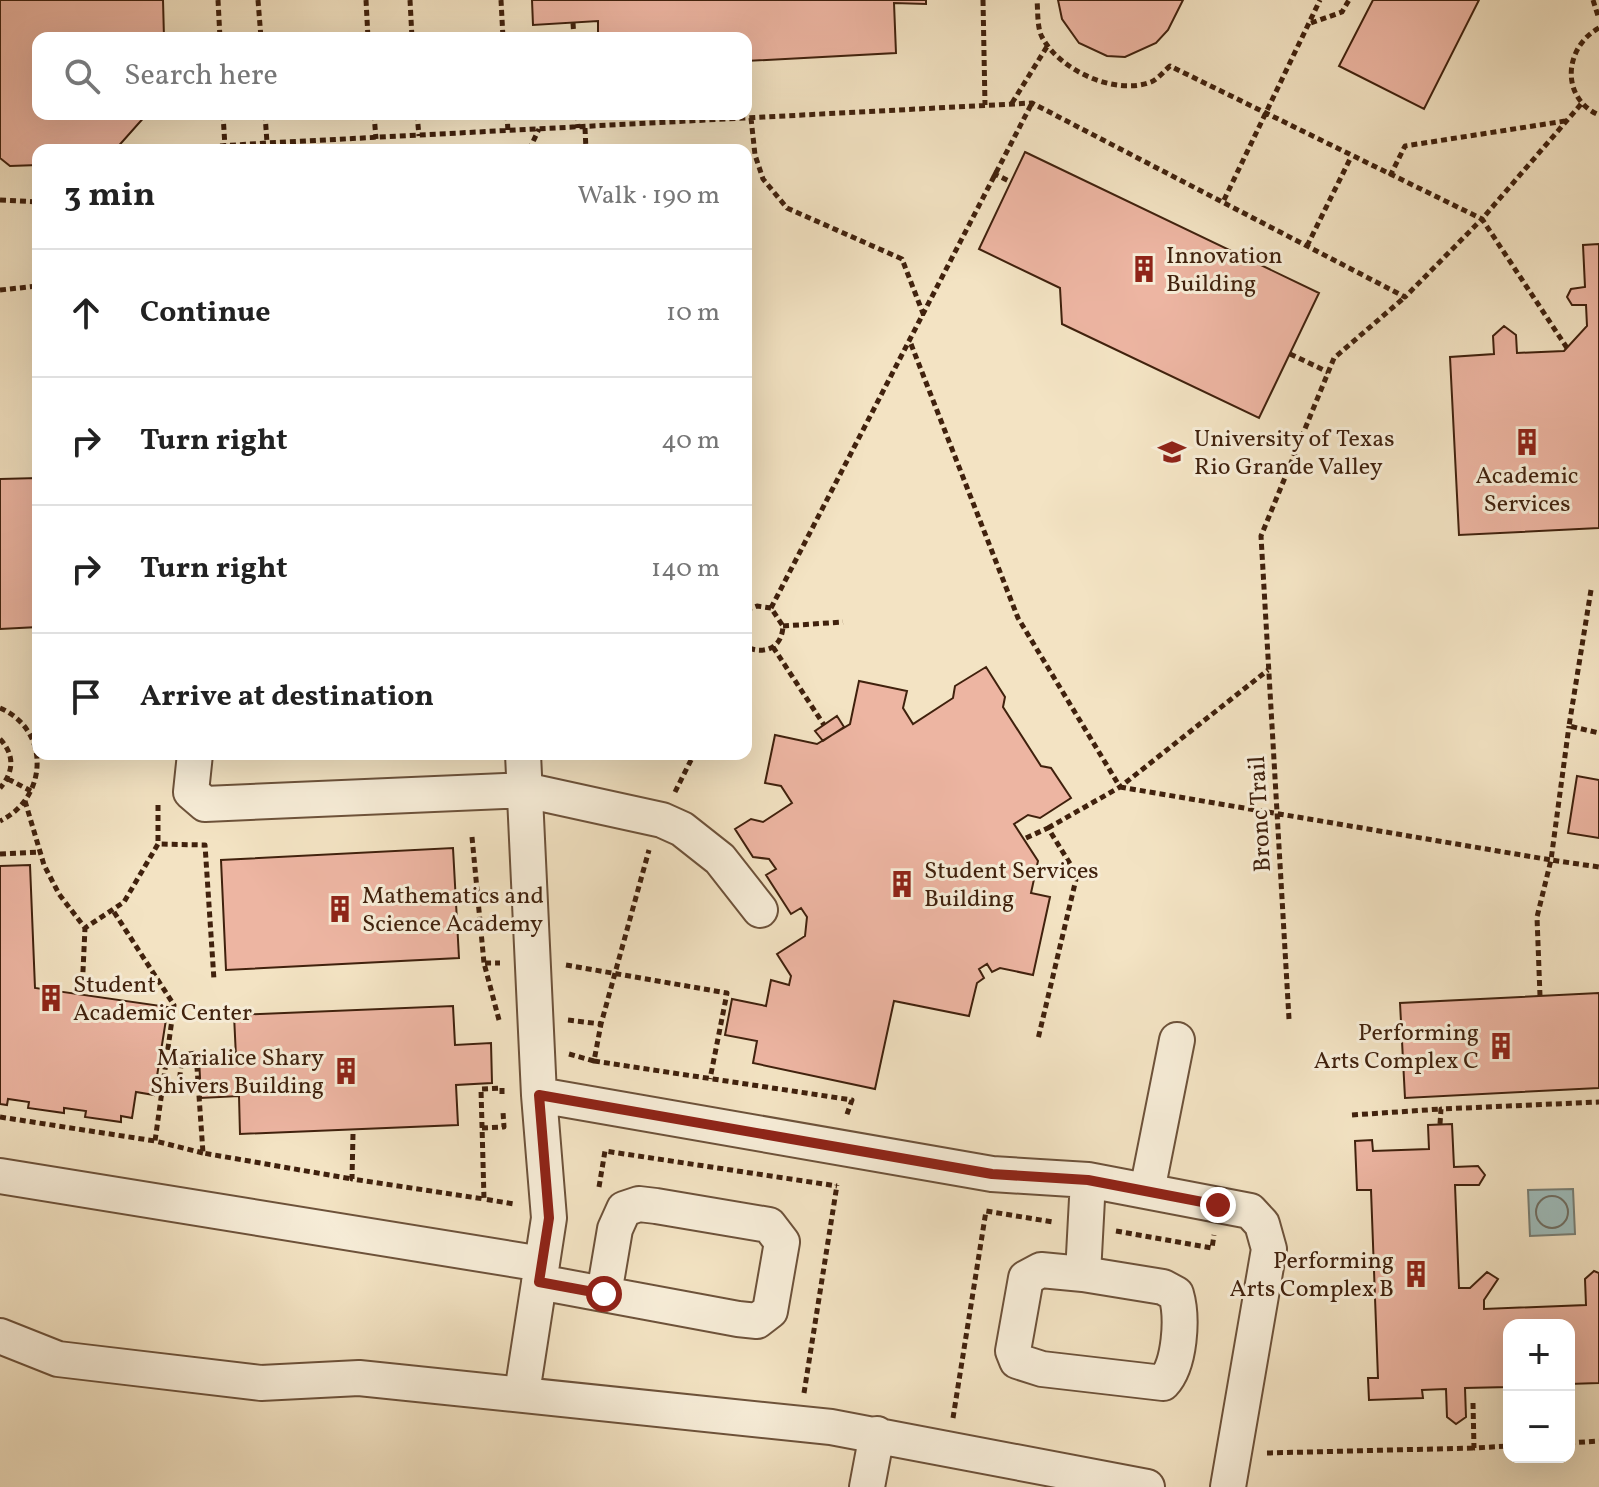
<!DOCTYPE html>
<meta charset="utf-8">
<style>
:root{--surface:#fff;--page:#f6f6f6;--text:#222;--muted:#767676;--line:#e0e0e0}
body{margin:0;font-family:Vollkorn,serif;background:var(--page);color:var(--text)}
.controls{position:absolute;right:24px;bottom:24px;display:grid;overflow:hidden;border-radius:16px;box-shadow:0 8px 32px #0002}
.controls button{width:72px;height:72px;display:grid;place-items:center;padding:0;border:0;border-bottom:2px solid var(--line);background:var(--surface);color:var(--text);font:40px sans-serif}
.stop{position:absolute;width:24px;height:24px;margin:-18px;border:6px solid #8f2418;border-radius:50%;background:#fff}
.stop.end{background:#8f2418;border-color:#fff;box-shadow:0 2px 8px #0008}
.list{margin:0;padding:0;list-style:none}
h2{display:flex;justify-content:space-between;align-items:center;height:104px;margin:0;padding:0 32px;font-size:34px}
h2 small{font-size:26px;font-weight:400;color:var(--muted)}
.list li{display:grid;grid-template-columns:52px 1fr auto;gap:24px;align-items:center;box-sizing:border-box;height:128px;padding:0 32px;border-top:2px solid var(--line)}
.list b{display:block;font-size:30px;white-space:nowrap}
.list em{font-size:26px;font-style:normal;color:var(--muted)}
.icon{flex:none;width:44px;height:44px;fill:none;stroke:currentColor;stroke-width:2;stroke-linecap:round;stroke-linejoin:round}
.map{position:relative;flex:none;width:1599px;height:1487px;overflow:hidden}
.search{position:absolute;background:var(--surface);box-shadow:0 8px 32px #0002;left:32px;top:32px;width:720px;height:88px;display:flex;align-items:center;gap:20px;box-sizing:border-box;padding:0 28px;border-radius:16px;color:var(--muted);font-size:30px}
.panel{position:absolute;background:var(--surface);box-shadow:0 8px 32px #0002;left:32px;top:144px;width:720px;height:616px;border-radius:16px}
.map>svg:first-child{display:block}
.water{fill:#9ebdbc;stroke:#787f76;stroke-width:2}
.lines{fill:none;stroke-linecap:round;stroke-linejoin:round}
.shore{stroke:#6f6f64;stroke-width:2}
.building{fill:#edb5a2;stroke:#40210d;stroke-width:2}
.minor-casing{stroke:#6d523a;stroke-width:38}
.path{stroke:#40210d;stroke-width:5;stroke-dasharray:6 4;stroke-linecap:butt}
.minor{stroke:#f7edd8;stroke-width:34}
.route{stroke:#8f2418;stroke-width:10}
.labels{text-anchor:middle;stroke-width:6;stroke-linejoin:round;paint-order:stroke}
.poi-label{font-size:24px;fill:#40210d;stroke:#f7edd8;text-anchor:start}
.street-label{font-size:24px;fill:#40210d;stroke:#f7edd8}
</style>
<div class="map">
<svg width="1599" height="1487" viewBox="0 0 1599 1487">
<rect width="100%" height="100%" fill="#f3e3c3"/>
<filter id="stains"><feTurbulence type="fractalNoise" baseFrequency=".0025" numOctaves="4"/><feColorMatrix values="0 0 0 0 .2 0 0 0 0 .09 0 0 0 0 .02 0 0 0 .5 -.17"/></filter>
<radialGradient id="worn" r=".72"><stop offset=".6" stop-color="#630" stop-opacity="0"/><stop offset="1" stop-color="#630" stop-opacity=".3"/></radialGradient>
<!-- water -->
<path class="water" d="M1573 1189 1575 1234 1530 1236 1528 1190Z"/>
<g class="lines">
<!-- shore -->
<path class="shore" d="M1536 1212a16 16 0 1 1 32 0a16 16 0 1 1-32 0Z"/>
</g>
<!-- building -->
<path class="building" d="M0 0H163L164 38H38V114H147L115 150H38V165L10 166 0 158Z
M532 0H926V4L894 3 896 53 746 61V38H598V21L533 25Z
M1058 0H1183L1168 30 1156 43 1125 57 1107 56 1079 43 1062 19Z
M1373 0H1479L1424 109 1339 66Z
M1025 152 1319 293 1259 418 1062 324 1060 288 979 249Z
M1599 244V528L1459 535 1450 357 1494 354 1493 336 1504 326 1516 335 1517 353 1564 351 1587 326 1586 305H1572L1567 297 1571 289 1585 287 1583 245Z
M38 478V627L0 629V479Z
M986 667 1005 697 1003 707 1041 766 1051 768 1071 798 1040 818 1028 815 1014 824 1038 861 1031 893 1050 897 1033 975 1000 968 992 972 987 964 979 969 984 978 977 983 969 1016 894 1001 875 1089 753 1063 757 1041 725 1035 732 999 766 1006 771 980 789 985 791 976 777 954 805 936 807 917 801 908 791 914 766 875 776 869 769 859 753 857 735 829 751 819 763 822 792 803 781 786 765 783 775 735 817 744 850 724 859 681 907 691 903 708 913 724 953 698 955 686Z
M837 716 844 727 823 741 815 731Z
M1577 776 1599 780V838L1568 833Z
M453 848 459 958 226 970 221 860Z
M30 865 35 988 168 1007 154 1095 136 1092 132 1118 121 1116V1122L85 1117 86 1111 64 1108V1113L28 1108 29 1102 8 1099 7 1105 0 1104V866Z
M1599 993V1088L1405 1098 1400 1003Z
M453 1006 455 1045 491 1043 492 1083 456 1085 458 1125 240 1134 239 1096 201 1098 199 1058 236 1057 234 1015Z
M1452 1124 1454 1167 1478 1166 1485 1175 1479 1185H1455L1459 1288H1470L1487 1272 1498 1279 1484 1300V1309L1586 1305 1585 1279 1594 1271 1599 1273V1383L1569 1384V1325H1509V1387L1465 1388 1466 1417 1456 1424 1447 1417 1446 1389 1422 1390 1423 1398 1369 1400 1368 1378H1378L1371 1190H1357L1355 1141 1372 1140 1373 1151 1429 1149 1428 1125Z"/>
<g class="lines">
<!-- minor casing -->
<g class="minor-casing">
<path id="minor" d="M195 754 191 792 205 804 525 790 662 820 682 829 720 859 760 910
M539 1095 992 1174 1088 1180 1250 1211 1262 1224 1269 1249 1228 1487
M0 1176 542 1264
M1147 1191 1177 1040
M1083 1274 1163 1287 1176 1294C1183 1318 1180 1365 1163 1383L1042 1369 1017 1361 1013 1351 1026 1278 1041 1270 1083 1274 1088 1180
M539 1282 738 1319 757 1321 770 1311 782 1242 769 1225 656 1206 639 1204 624 1209 615 1229 604 1294
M0 1336 58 1359 261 1383 359 1378 831 1427 1147 1487
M522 1393 549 1218 539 1095 523 754
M867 1487 877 1434"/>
</g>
<!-- path -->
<path class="path" d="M218 0 220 38
M258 0 261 38
M366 0 368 38
M410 0 412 38
M501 0 503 38
M983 0 985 105
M1593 0 1599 19
M573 23 574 38
M1311 23 1342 12 1349 0
M1599 28C1564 47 1560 98 1599 115
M1012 103 1048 45
M223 114 225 147
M265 114 267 143
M374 114 376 139
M417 114 419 136
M507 114 508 132
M577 114 578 128
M751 118 755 155 763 179 787 208 902 259 924 316
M585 128 586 150
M211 150 219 146 267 143 1032 103 1405 297 1482 219 1170 66C1165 70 1158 79 1151 82 1115 96 1059 70 1042 37 1037 28 1038 11 1037 0
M529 150 539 129
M993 173 1011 182
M1390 176 1405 146 1565 121
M0 200 38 202
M1224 200 1320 0
M1307 246 1351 157
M0 290 38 286
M911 344 1018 618 1120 787
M1567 348 1482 219 1582 103
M1290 354 1328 372
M1591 590 1569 726 1599 733
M771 608 1032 103
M746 610 757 606 771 608 783 626C782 648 765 655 746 647
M783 626 843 622
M773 647 824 725
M0 708C51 730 48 798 0 821
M0 739C15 755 14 772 0 788
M8 779 31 791
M1120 787 1551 860 1569 726
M675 792 694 754
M25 801 44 865 59 894 85 928 124 902 158 844 205 845 214 980
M158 805V844
M1048 828 1120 787 1268 670
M472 837 484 963
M1026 838 1048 828 1077 875 1038 1039
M0 854 41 852
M114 912 174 1005 163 1084
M566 965 727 993 710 1079
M82 992 85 928
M1540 996 1537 917 1551 860 1599 867
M1289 1019 1261 536 1334 358 1405 297
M499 1020 484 963H500
M568 1020 601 1024 649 850
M569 1054 594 1061 601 1024
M594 1061 852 1100 846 1117
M502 1094V1088L481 1089 484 1199 514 1204
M1352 1115 1441 1109
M0 1117 155 1141
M1440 1124 1441 1109 1599 1102
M482 1128 504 1127 503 1112
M353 1134 352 1179 484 1199
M203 1153 155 1141 163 1084 179 1085 182 1055 196 1053 203 1153 352 1179
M599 1187 605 1151 837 1186
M1116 1231 1212 1248 1214 1235
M804 1393 837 1185
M1473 1403 1474 1448 1509 1446
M953 1418 986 1211 1053 1222
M1569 1443 1599 1441
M1267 1453 1474 1448"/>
<!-- minor -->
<use href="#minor" class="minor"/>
</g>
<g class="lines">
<!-- route -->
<path class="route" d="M604 1294 539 1282 549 1218 539 1095 992 1174 1088 1180 1218 1205"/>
</g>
<!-- icons -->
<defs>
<g id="building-bare" transform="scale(2.16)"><path d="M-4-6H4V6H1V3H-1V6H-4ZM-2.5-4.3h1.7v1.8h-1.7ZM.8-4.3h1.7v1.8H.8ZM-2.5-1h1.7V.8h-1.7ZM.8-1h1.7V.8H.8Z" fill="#8f2418" stroke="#f7edd8" stroke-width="2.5" paint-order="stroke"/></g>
<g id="university-bare" transform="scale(2.16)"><path d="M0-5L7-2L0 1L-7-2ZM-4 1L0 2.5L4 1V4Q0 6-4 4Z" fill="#8f2418" stroke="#f7edd8" stroke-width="2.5" paint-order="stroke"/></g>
</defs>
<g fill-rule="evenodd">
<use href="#building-bare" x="1144" y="269"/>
<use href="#building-bare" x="1527" y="442"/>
<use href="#university-bare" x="1172" y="452"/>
<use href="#building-bare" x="902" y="884"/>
<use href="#building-bare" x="340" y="909"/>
<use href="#building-bare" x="51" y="998"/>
<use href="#building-bare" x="1501" y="1046"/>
<use href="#building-bare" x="346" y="1071"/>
<use href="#building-bare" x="1416" y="1274"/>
</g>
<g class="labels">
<!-- poi labels -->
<g class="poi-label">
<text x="1166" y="263">Innovation<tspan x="1166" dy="28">Building</tspan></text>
<text x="1194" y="446">University of Texas<tspan x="1194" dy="28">Rio Grande Valley</tspan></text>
<text x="1527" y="483" text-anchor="middle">Academic<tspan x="1527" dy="28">Services</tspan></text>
<text x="924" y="878">Student Services<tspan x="924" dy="28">Building</tspan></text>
<text x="362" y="903">Mathematics and<tspan x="362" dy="28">Science Academy</tspan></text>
<text x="73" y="992">Student<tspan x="73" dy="28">Academic Center</tspan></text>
<text x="1479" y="1040" text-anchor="end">Performing<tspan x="1479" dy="28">Arts Complex C</tspan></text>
<text x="324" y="1065" text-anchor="end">Marialice Shary<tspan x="324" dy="28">Shivers Building</tspan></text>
<text x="1394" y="1268" text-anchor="end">Performing<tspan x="1394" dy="28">Arts Complex B</tspan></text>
</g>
<!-- street labels -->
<g class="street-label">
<text transform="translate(1259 814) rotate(-93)" y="8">Bronc Trail</text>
</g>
</g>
<rect width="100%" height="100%" filter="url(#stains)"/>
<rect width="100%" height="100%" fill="url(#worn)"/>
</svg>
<div class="controls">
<button>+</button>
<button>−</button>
</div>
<div class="stop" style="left:604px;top:1294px"></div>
<div class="stop end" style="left:1218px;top:1205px"></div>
<div class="search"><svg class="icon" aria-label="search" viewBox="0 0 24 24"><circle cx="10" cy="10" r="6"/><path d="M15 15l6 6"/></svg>Search here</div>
<section class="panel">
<h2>3 min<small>Walk · 190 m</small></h2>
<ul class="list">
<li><svg class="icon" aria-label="ahead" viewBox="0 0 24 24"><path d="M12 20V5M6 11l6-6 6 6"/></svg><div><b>Continue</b></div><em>10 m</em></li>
<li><svg class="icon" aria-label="right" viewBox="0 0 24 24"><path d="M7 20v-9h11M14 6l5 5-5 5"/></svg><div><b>Turn right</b></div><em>40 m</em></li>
<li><svg class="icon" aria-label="right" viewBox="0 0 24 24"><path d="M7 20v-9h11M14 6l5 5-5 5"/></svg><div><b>Turn right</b></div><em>140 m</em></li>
<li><svg class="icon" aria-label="arrive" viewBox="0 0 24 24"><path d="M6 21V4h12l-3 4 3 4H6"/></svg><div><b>Arrive at destination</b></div></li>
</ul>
</section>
</div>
